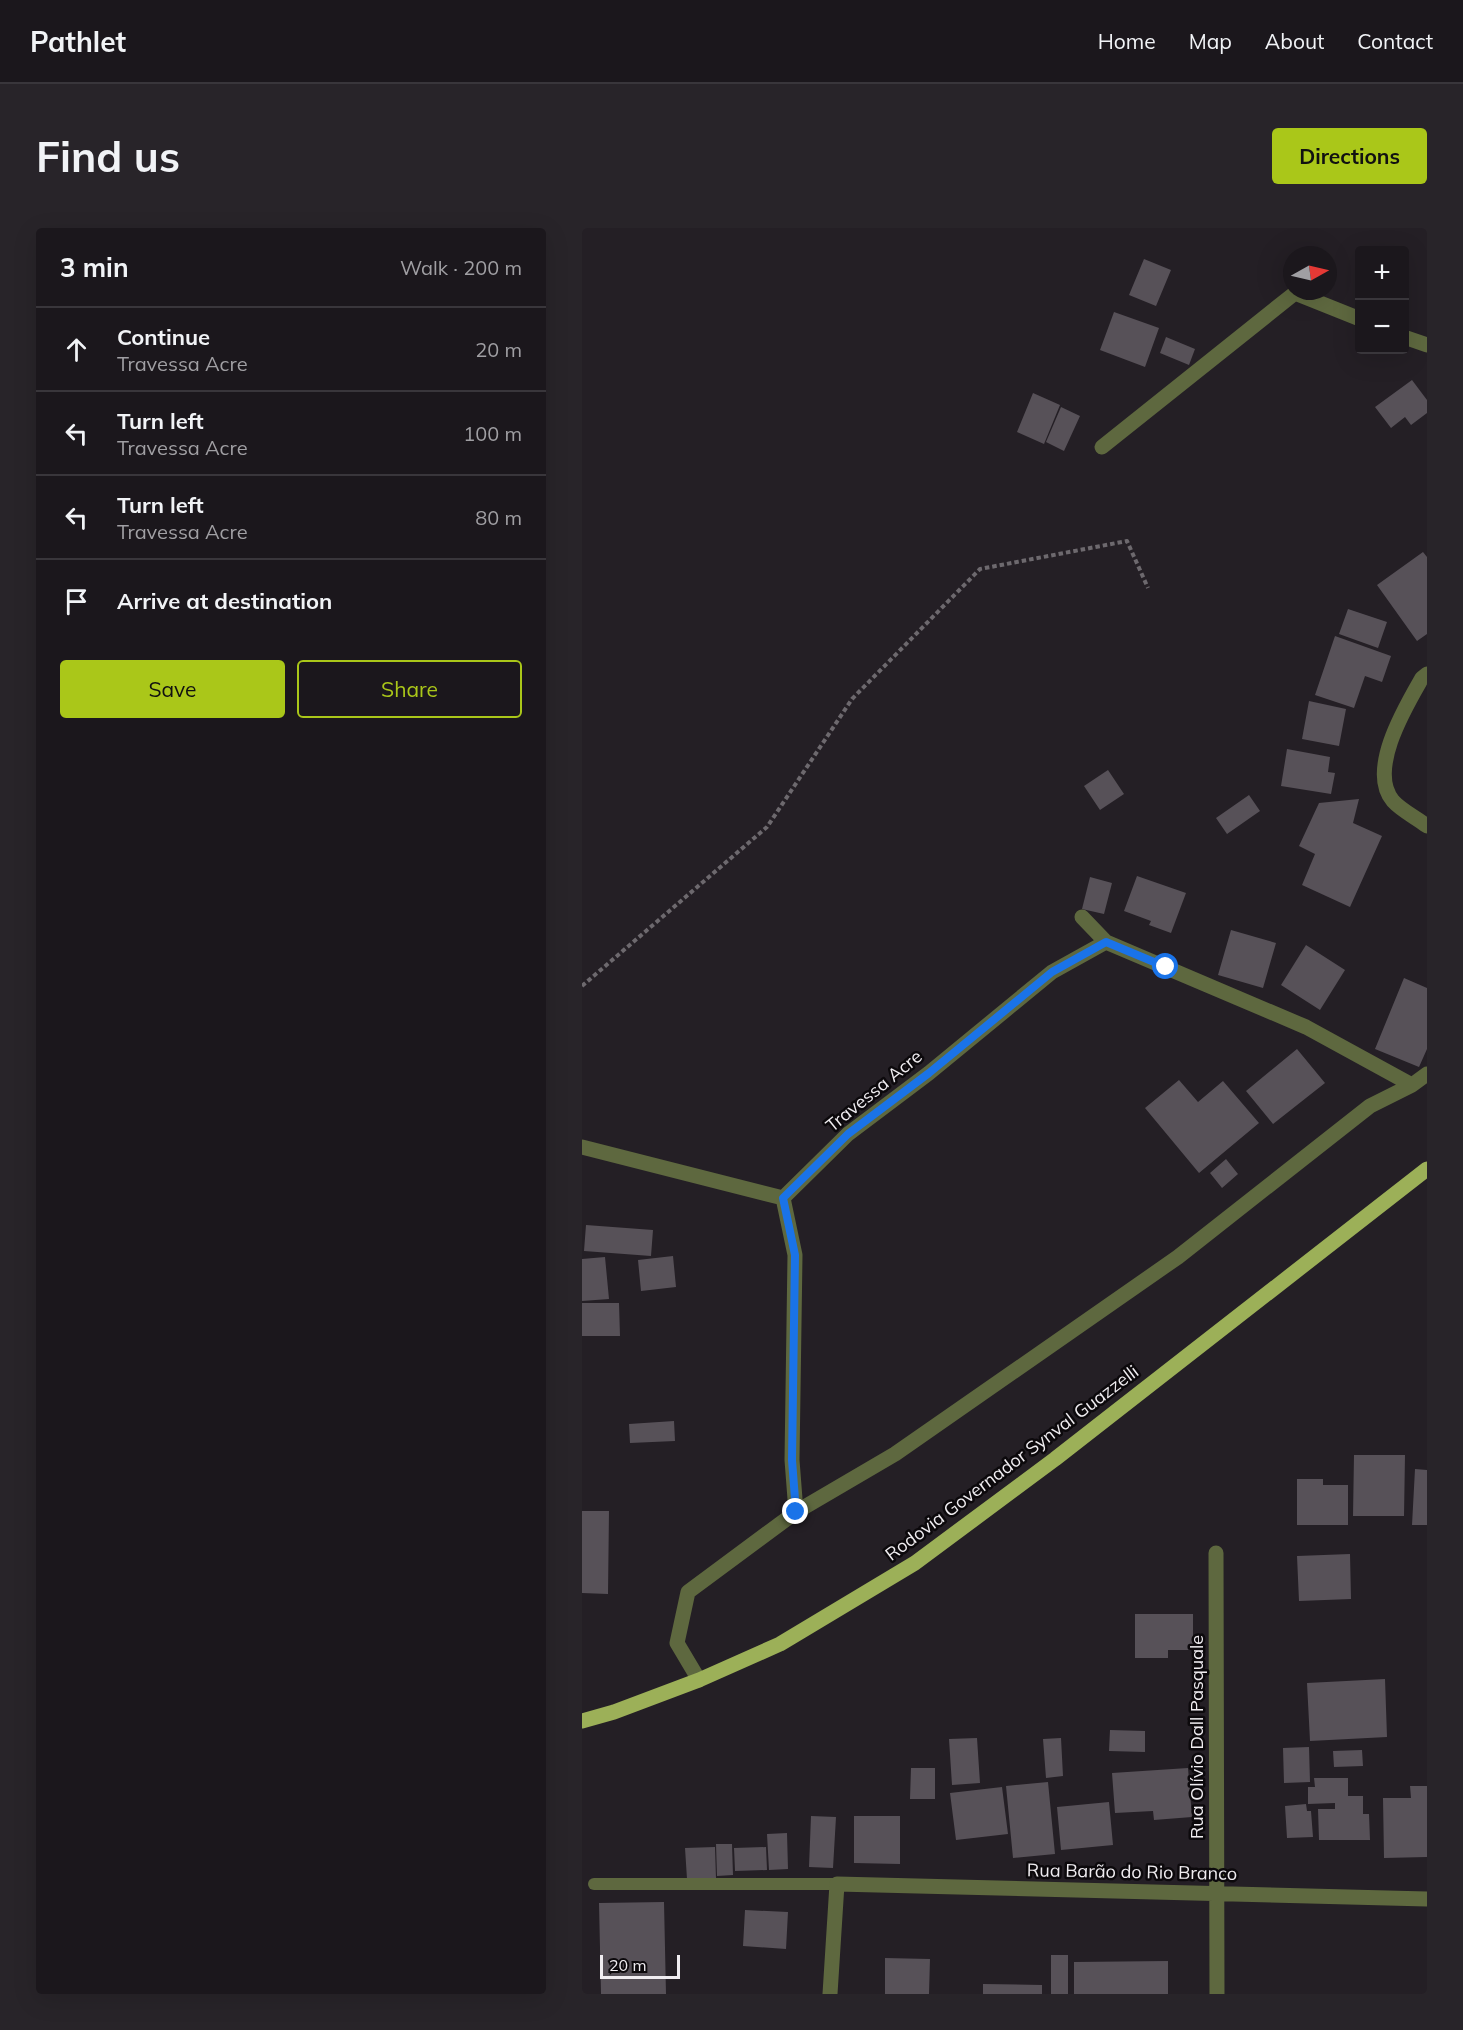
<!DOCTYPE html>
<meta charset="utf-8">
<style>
:root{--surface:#1b171c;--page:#282429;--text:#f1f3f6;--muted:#a09fa3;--line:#39363b;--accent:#aac719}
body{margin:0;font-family:Mulish,sans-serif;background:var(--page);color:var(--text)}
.controls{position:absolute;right:18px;top:18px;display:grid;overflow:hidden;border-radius:6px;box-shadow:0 6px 24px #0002}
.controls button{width:54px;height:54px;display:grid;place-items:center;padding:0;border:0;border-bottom:2px solid var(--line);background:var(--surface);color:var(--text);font:30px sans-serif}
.compass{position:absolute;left:701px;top:18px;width:54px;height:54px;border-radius:50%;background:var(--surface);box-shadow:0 6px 24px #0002;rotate:82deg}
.scale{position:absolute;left:18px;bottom:15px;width:80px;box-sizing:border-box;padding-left:6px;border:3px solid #f0edf1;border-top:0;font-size:16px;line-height:21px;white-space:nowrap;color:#f0edf1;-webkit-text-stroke:4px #0c090c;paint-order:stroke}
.stop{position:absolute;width:18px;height:18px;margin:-14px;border:4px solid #1a73e8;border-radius:50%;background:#fff}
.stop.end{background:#1a73e8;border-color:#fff;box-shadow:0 2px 6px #0008}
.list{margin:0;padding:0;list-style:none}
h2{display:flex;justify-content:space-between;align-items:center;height:78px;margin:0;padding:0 24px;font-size:26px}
h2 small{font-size:20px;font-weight:400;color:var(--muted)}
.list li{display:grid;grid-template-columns:39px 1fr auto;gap:18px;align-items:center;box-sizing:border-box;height:84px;padding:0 24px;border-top:2px solid var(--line)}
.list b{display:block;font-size:22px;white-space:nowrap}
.list p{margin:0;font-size:20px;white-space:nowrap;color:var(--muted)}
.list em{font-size:20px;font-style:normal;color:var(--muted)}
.actions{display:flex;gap:12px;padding:18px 24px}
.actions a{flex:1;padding:14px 0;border:2px solid var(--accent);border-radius:6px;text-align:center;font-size:21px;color:var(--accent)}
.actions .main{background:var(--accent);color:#111}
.icon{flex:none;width:33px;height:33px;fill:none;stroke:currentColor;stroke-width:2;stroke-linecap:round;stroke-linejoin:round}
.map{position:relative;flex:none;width:845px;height:1766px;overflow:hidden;border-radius:6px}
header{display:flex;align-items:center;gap:36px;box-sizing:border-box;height:84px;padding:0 30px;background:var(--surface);border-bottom:2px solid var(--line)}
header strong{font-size:28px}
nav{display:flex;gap:33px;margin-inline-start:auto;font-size:21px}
.intro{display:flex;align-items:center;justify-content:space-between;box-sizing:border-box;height:144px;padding:0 36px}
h1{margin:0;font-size:42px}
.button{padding:15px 27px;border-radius:6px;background:var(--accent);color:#111;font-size:21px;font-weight:700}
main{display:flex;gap:36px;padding:0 36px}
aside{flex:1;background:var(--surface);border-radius:6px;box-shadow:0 6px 24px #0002}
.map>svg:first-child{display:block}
.building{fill:#575158}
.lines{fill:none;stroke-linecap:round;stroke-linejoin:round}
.path{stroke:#6d696e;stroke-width:4;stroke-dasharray:4.5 3;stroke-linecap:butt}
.lane{stroke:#5e683f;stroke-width:12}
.street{stroke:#5e683f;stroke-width:15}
.primary{stroke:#9cb058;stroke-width:15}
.route{stroke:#1a73e8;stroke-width:8}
.labels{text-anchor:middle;stroke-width:5;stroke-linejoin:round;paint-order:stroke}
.street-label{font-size:18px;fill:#f0edf1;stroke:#0c090c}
</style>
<header>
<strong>Pathlet</strong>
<nav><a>Home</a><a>Map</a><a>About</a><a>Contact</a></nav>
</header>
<div class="intro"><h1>Find us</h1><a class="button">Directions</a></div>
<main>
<aside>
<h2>3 min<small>Walk · 200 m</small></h2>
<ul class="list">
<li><svg class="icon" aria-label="ahead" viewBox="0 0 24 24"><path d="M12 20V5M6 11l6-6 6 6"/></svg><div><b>Continue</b><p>Travessa Acre</p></div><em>20 m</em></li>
<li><svg class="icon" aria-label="left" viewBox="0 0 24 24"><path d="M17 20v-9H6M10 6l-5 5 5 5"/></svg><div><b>Turn left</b><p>Travessa Acre</p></div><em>100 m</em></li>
<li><svg class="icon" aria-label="left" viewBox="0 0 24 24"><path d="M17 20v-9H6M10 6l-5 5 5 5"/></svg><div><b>Turn left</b><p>Travessa Acre</p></div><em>80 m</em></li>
<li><svg class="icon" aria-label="arrive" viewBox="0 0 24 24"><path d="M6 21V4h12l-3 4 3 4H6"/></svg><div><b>Arrive at destination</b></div></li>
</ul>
<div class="actions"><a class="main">Save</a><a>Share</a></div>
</aside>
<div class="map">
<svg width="845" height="1766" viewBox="0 0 845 1766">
<rect width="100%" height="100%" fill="#241f25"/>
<!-- building -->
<path class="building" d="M562 31 589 42 574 78 547 67Z
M532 84 577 100 563 139 518 122Z
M584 109 613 121 607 137 578 125Z
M830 152 845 172V185L829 197 823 189 809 200 793 179Z
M451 165 478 177 462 216 435 204Z
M479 179 498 188 482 223 464 214Z
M841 324 845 329V406L835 413 795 357Z
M766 381 805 394 796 420 757 406Z
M753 408 809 428 800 454 783 448 772 480 733 467Z
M727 473 764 481 757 518 720 511Z
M705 521 748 529 746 544 753 545 749 566 699 558Z
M526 542 542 566 518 582 502 558Z
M667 567 678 583 645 606 634 590Z
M777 571 771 595 800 608 768 679 720 657 733 626 717 618 737 575Z
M555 648 604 665 589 705 567 697 569 693 542 683Z
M508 649 530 655 522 686 500 681Z
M649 702 694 715 681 760 636 747Z
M724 717 763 742 738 782 699 757Z
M822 750 845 760V821L837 839 793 821Z
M715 821 743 855 691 896 664 863Z
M597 852 616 874 641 853 677 895 617 945 563 880Z
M644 931 656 946 640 960 628 945Z
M4 997 71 1002 69 1028 2 1023Z
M91 1028 94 1059 59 1063 56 1032Z
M23 1029 27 1071 0 1073V1031Z
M0 1075H37L38 1108H0Z
M92 1193 93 1213 48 1215 47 1196Z
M772 1227H823L822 1288H771Z
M833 1241 845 1242V1297H830Z
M715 1251H741V1257H766V1297H715Z
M0 1283H27L26 1366 0 1365Z
M768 1326 769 1371 717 1373 715 1328Z
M553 1386H611V1422H586V1430H553Z
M803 1451 805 1509 728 1513 725 1455Z
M528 1502 563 1503V1524L527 1523Z
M395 1510 398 1555 370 1557 367 1511Z
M479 1510 481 1548 464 1550 461 1511Z
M727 1519 728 1554 702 1555 701 1520Z
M780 1522 781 1538 752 1539 751 1523Z
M329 1540H353V1571H328Z
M606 1540 610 1589 572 1592 571 1583 533 1585 530 1545Z
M732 1550H766V1568H781V1586H787L788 1612H737L736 1581H753V1575L726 1576V1559H733Z
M466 1554 473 1626 431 1630 424 1558Z
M828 1558H845V1629L802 1630 801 1570H829Z
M420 1559 426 1606 374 1612 368 1565Z
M527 1574 531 1617 479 1622 475 1579Z
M724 1576 725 1583H729L731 1609 705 1610 703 1578Z
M229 1588 254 1589 251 1640 227 1639Z
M272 1588H318V1636L272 1635Z
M205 1605 206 1641 187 1642 185 1606Z
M134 1616H150L151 1647 135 1648Z
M133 1619 134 1650 105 1651 103 1620Z
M184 1619 185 1642 153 1643 152 1620Z
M82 1674 84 1766H19L17 1675Z
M163 1682 206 1684 204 1721 161 1718Z
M469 1727H486V1766H469Z
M303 1730 348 1731 347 1766H303Z
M586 1733V1766H492V1734Z
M401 1756 460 1757V1766H401Z"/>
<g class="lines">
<!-- path -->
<path class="path" d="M0 758 185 599 270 471 398 341 545 313 566 360"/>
<!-- lane -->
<path class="lane" d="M12 1656H255"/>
<!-- street -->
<path class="street" d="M822 109 845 117
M520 219 713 65 778 91
M845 446 840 450C824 478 785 542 811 573 820 583 835 590 845 598
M500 689 524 714
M0 919 201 970
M214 1284 210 1232 213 1027 201 970 266 906 347 845 470 744 524 714 724 799 830 857
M634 1325 635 1766
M117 1452 95 1415 106 1364 214 1284 313 1226 596 1029 788 878 830 857 845 846
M248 1766 255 1656 845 1671"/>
<!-- primary -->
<path class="primary" d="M0 1493 32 1484 117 1452 198 1416 333 1335 473 1231 845 941"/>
</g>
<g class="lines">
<!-- route -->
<path class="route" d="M214 1284 210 1232 213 1027 201 970 266 906 347 845 470 744 524 714 584 739"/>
</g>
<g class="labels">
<!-- street labels -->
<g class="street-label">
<text transform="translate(292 863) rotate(-39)" y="6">Travessa Acre</text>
<text transform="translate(430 1235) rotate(-37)" y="6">Rodovia Governador Synval Guazzelli</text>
<text transform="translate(615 1509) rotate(-90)" y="6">Rua Olívio Dall Pasquale</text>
<text transform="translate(550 1644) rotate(1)" y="6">Rua Barão do Rio Branco</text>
</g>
</g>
</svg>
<div class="controls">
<button>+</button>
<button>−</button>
</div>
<svg class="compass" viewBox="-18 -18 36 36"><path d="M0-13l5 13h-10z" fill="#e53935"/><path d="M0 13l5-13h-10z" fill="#a09fa3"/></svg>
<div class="scale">20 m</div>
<div class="stop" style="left:584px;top:739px"></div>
<div class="stop end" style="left:214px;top:1284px"></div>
</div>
</main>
